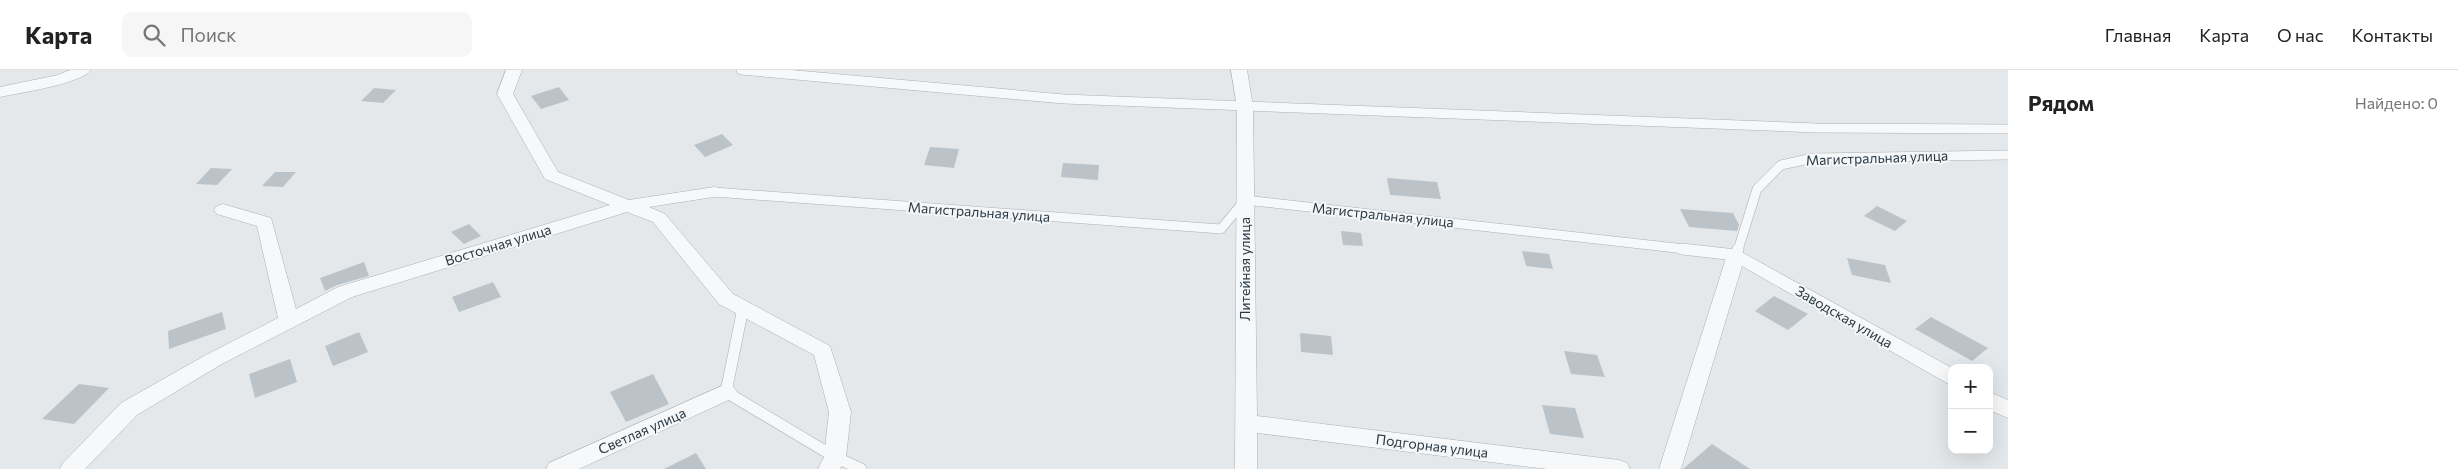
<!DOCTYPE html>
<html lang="ru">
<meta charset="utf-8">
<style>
:root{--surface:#fff;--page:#f6f6f6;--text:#222;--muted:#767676;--line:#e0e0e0}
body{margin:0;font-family:Commissioner,sans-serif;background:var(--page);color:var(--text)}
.controls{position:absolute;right:15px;bottom:15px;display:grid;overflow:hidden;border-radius:10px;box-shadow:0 5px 20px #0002}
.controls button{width:45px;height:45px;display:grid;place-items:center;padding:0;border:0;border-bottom:1px solid var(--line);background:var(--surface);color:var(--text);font:25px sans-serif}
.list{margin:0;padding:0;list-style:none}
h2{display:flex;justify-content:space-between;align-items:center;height:65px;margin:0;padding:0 20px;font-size:21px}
h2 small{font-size:16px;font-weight:400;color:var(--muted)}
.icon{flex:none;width:28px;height:28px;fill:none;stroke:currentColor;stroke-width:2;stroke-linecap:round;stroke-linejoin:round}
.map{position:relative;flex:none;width:2008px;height:399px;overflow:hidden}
header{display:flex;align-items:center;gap:30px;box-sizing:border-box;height:70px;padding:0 25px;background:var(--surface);border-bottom:1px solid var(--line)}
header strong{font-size:24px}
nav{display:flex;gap:28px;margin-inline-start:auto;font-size:18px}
.search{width:350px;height:45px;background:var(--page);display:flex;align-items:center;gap:12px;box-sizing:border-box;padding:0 18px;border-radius:10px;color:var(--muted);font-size:19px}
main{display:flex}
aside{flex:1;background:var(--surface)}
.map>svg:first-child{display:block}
.building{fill:#bbc3c8}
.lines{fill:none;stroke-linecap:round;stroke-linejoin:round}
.lane-far1-casing{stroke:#a9b0b5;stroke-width:10}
.lane-casing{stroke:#a9b0b5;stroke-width:12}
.street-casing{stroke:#a9b0b5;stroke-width:1}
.lane-far1{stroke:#f7f8fa;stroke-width:9}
.lane{stroke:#f7f8fa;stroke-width:11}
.street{fill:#f7f8fa;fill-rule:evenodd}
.labels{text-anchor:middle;stroke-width:4;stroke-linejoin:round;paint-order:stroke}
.street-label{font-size:14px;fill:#2c3943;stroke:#f4f7f9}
</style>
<header>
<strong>Карта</strong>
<div class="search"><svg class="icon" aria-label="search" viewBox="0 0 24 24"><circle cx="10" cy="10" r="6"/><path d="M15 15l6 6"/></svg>Поиск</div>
<nav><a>Главная</a><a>Карта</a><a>О нас</a><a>Контакты</a></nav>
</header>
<main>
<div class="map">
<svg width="2008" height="399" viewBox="0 0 2008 399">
<rect width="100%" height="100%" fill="#e4e8eb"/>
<!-- building -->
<path class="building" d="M559 17 569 30 541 39 531 26Z
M374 18 396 20 383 33 361 31Z
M722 64 733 75 705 87 694 75Z
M930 77 959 79 954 98 924 95Z
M1063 93 1099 95 1098 110 1061 107Z
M211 98 232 99 217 115 196 114Z
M275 102H296L283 117 262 116Z
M1387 108 1437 112 1441 129 1390 125Z
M1877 136 1907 151 1895 161 1864 146Z
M1680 139 1733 143 1739 155 1737 161 1689 157Z
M469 154 481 166 464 174 451 162Z
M1341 161 1361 163 1363 176 1343 175Z
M1522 181 1549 184 1553 199 1526 196Z
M1847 188 1885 195 1891 213 1852 205Z
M364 192 369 206 337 215 325 221 320 208Z
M493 212 501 227 459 242 452 227Z
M1774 226 1808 244 1788 260 1755 241Z
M222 242 226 259 169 279 168 261Z
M1931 247 1988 278 1972 291 1915 259Z
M359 262 368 282 333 296 325 276Z
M1300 263 1331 266 1333 285 1301 282Z
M1564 281 1597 285 1605 307 1571 304Z
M290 289 297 312 255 328 249 304Z
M653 304 669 334 626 352 610 322Z
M79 314 109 318 74 354 42 349Z
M1542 335 1575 338 1584 368 1550 364Z
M1712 374 1750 399H1683Z
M696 383 706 399H664Z"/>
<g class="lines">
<!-- lane-far1 casing -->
<g class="lane-far1-casing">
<path id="lane-far1" d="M741 0 1064 29 1816 58 2008 59
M714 122 1221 159 1245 130 1694 180
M1738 180 1757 119 1781 95 1813 88 2008 85"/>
</g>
<!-- lane casing -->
<g class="lane-casing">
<path id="lane" d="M1682 179 1736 185 1738 179
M743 238 726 322 835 387 861 399"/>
</g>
<!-- street casing -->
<g class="street-casing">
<path id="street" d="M70 0H91C81 14 18 23 0 27V17L58 5Z
M506 0H522L513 24 558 102 629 130 714 117 720 118 723 122 720 126 649 137 665 144 733 224 830 276 851 342 846 387 840 399H818L824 387 829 342 814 285 719 234 653 152 627 142 352 227 220 295 137 345 85 399H60L63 393 121 333 206 285 278 248 257 156 217 144 214 140 217 136 223 134 271 148 296 239 338 217 610 135 545 109 497 24Z
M1231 0H1247L1253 37 1257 346 1619 390 1627 393 1630 399H1547L1257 363V399H1235L1237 37Z
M1736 179 1952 298V316L1742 196 1681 399H1659L1727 185 1729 181Z
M726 314 733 316 737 322 733 328 579 399H546L549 393Z
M1989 322 2008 330V348L1989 340Z"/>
</g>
<!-- lane-far1 -->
<use href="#lane-far1" class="lane-far1"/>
<!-- lane -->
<use href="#lane" class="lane"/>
<!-- street -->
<use href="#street" class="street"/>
</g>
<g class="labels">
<!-- street labels -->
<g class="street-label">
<text transform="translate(1877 88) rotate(-2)" y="5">Магистральная улица</text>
<text transform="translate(979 142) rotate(4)" y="5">Магистральная улица</text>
<text transform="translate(1383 145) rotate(6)" y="5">Магистральная улица</text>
<text transform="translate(498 175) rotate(-17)" y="5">Восточная улица</text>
<text transform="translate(1245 199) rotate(-90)" y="5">Литейная улица</text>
<text transform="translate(1844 247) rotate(30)" y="5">Заводская улица</text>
<text transform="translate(642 361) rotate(-24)" y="5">Светлая улица</text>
<text transform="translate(1432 376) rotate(7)" y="5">Подгорная улица</text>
</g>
</g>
</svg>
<div class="controls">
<button>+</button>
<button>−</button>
</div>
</div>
<aside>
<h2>Рядом<small>Найдено: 0</small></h2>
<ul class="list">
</ul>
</aside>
</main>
